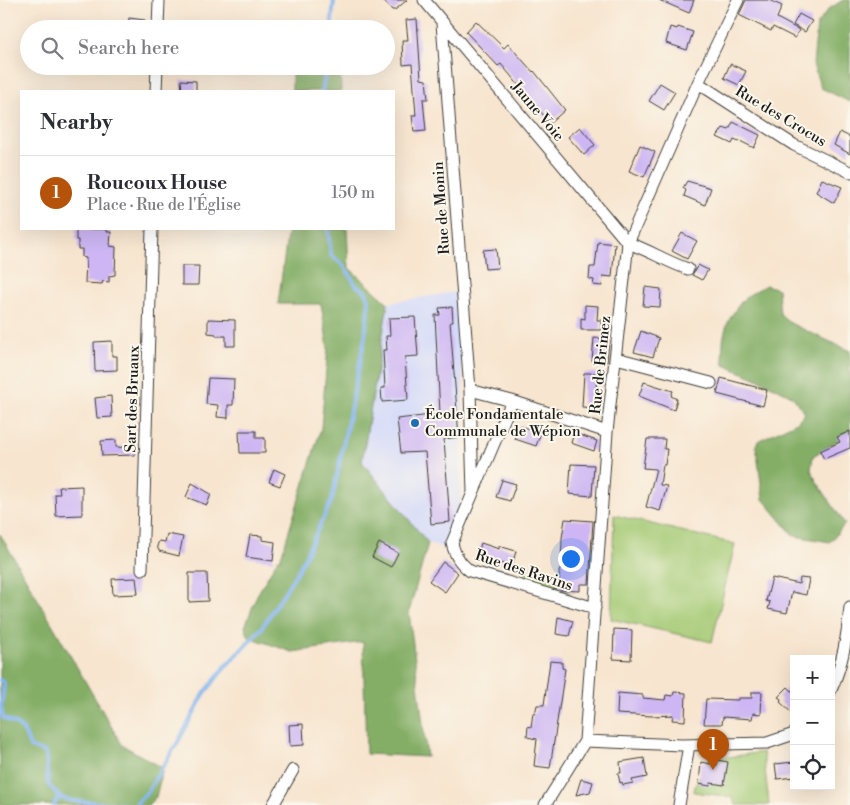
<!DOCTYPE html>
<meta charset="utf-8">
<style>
:root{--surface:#fff;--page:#f7f7f7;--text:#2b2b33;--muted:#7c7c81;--line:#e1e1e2;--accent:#b45309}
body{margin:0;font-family:"Libre Bodoni",serif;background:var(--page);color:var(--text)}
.controls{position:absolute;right:15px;bottom:15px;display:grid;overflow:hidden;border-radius:0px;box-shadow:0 5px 20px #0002}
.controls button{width:45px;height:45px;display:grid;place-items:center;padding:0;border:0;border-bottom:1px solid var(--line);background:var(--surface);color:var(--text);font:25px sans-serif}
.you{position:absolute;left:570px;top:558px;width:18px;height:18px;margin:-12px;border:4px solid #fff;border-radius:50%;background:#1a73e8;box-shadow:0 0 0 8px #1a73e833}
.badge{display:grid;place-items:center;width:32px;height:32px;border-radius:50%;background:var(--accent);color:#fff;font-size:16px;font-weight:700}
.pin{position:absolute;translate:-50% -41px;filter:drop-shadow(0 1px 2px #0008)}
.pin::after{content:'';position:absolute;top:26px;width:18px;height:15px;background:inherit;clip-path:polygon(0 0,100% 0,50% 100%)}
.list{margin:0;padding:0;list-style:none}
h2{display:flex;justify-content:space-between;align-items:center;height:65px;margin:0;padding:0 20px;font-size:21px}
h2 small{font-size:16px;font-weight:400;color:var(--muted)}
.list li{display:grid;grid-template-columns:32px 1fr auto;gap:15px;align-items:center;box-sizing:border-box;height:75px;padding:0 20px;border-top:1px solid var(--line)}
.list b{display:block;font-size:19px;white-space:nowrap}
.list p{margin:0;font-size:16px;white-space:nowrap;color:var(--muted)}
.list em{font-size:16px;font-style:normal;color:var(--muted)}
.icon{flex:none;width:28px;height:28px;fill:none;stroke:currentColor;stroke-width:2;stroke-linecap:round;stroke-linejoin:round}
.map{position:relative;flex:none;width:850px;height:805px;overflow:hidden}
.search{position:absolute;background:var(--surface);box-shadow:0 5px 20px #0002;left:20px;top:20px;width:375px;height:55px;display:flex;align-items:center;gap:12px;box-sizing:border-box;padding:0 18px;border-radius:28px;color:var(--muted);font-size:19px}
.panel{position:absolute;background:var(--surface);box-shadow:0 5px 20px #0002;left:20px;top:90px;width:375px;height:140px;border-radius:0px}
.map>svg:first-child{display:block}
.built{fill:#d3d9f9}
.green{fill:#a5ca74;stroke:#607348}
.forest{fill:#84ae66;stroke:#506541}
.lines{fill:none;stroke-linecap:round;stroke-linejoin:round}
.stream{stroke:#83b4ef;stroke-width:4}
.building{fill:#cdb6f3}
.minor-casing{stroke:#3d3a37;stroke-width:13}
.minor{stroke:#fff;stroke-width:11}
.poi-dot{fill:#1f6fb2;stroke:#fbf7ec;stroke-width:2}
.labels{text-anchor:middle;stroke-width:4;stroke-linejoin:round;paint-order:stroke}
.street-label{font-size:15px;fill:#1c1c1c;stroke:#fbf7ec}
.poi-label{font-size:15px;fill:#1c1c1c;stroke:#fbf7ec;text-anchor:start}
</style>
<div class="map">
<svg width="850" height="805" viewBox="0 0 850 805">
<rect width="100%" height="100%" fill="#fbf7ec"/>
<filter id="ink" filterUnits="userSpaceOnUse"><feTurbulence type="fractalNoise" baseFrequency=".02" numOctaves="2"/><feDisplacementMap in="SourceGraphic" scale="10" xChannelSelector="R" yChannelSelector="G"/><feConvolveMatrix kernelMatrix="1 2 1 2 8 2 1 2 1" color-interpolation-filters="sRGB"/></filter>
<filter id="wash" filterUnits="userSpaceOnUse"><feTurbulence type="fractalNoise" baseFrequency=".0096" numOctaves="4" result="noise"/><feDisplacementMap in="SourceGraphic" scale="20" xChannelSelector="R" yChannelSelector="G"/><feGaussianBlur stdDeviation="1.12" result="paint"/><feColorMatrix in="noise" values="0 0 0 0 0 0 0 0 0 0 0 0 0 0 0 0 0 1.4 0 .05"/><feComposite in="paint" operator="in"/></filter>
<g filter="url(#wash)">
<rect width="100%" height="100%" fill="#f7e5cf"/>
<!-- built -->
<path class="built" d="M455 292 463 384 460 507 443 548 428 543 362 462 388 303Z"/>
<!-- green -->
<path class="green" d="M614 515 735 544 712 642 611 619Z
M526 571 559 574V589L570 592 569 595 538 587 536 581 525 579Z
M763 752 769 805H736L732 797 694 792 695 786 708 760Z"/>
<!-- forest -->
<path class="forest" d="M843 0H850V102L821 88 813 65 817 24 829 9Z
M292 66H340L341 91H292Z
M288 229H347L349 268 388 303 362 462 428 543 409 612 427 757 366 754 363 642 292 652 249 637 245 627 257 595 278 559 280 560 321 428 328 347 321 304H278Z
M766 285 778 289 780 314 792 324 850 351V433L813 456 811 470 817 482 845 524 830 542 794 536 763 499 756 445 758 441 797 422 805 413 792 396 762 381 724 365C720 338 725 321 743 300 749 294 759 289 766 285Z
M0 534 122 745 163 768 156 797 148 805H0Z"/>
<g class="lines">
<!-- stream -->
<path class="stream" d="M331 29 334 0
M322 91 327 66
M0 680 4 683 1 708 3 718C23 727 23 726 30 747L46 753 48 784 61 798 57 799 54 805
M61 798 74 801 130 805
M135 805 148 791 178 742 204 694 225 667 261 629 299 569 332 500 365 337 369 300 366 292 356 285 344 266 331 255 328 229"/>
</g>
<g id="blocks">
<!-- building -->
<path class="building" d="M383 0H407L395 10H392Z
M659 0H694L689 13Z
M746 0H769L782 6 777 18 799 30 795 38 773 27 771 31 739 15Z
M799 14 812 21 805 32 793 25Z
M129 18 145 20 144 29H128Z
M417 19 421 79 426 80 428 99H423L426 131 414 132 412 115H416L412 64 403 65 402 40H408L406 20Z
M476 21 504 48 508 44 533 72 534 71 565 110 550 123 501 64 498 66 466 32Z
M670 27 677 29 678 27 693 32 687 50 666 43Z
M730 64 746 71 739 85 724 78Z
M181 80 196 81V91H182Z
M660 83 675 92 664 110 649 101Z
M733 122 760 135 754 148 740 141 739 142 734 140 732 144 717 137 723 128 729 130Z
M580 127 595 145 584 155 568 137Z
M840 132 850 137V154L834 145Z
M640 145 655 152 644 177 629 171Z
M822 179 842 187 834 203 816 192Z
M687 181 711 188 705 205 684 196 686 190 683 188Z
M76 229H107V232H111L110 246 116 247 115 275 109 276V282L103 281 102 284 85 283 86 258 82 257V249H78V240H76Z
M682 233 697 241 687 259 672 251Z
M598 242 615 244 612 277 603 276 602 286 593 285 594 280 589 279 590 267H595Z
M496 249 498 268 485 269 483 250Z
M698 265 708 270 702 280 692 275Z
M182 266H199L198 285H182Z
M645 287 661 289 660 307 643 306Z
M585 305 598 306 597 320H601V330H581V318L585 319Z
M452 307 453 322H450L459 437 444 439 450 522 431 524 425 452 401 453 397 419 440 414 435 315H440L439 308Z
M415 317 418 356 405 357 408 400 382 402 381 388H385L383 350H387L386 336H390L389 318Z
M208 319 235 320V346H226V336H216V334L208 333Z
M641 331 659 338 653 357 634 352Z
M594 338 609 339 607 362 592 361Z
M112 341V356H117V370L95 371 94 342Z
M584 373H597L595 408 582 407Z
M208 378 234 379 233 405H228V418L217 417 218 405 206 404Z
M721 378 767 390 763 406 717 394Z
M644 382 673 391 671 396 677 399 674 410 639 396Z
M111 396 112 417 97 418 95 398Z
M519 426 541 432 536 446 515 439Z
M239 431H256V438H265V453H240Z
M850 431V448L824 459 820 451 840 442 837 437Z
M574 433 597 441 594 451 571 443Z
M647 439H665L664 449H667L665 465H663L660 485 667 486 660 511 646 507 656 469 643 468Z
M116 440V447L135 448V455L102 456 101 441Z
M571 464 594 465 592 496 569 494Z
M274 469 285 474 280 486 269 482Z
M502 480 516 484 510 501 496 497Z
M192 483 211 494 207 505 186 497Z
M82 486V515L56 516 55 494H60L59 487Z
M565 519 593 521 589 584H580V591L560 590 559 571 561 569 562 538Z
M167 534 183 537 179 556 159 551 157 546 159 541 165 542Z
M250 535 262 536V540L275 542 273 561 246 557Z
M379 543 398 553 391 567 372 557Z
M481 543 499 549V546L516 551 512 566 477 558Z
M443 562 458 573 445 592 429 581Z
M189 573H207L208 601 189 602Z
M136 578 138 594 113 595 112 579Z
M772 578 799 584 800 578 809 579 806 595 792 592 787 613 768 609 770 602 766 601Z
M558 617 573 621 569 636 556 634Z
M614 629 632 630 631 660 613 659Z
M550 661 562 662V668L565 669 550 768 534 766 537 739 527 737 528 726 531 727 533 713 535 714 537 705H544Z
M788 687 794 693V715L780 702 781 699 778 697Z
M674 692 686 693 685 721 672 720 673 715 652 716 617 714 618 693 643 695V698L665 700 666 695 673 696Z
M752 692H762L761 714 753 713 752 719 723 717 722 724H704L706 699 738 700V698H752Z
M303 724 304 745 290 746 289 725Z
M644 758 647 777 632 780 633 783 623 785 622 782 620 783 618 773H621L620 762Z
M717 760 728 762 724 785 711 783 710 786 699 784 701 762 717 765Z
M794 762V777L777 779 775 764Z
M581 779 593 782 590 792 576 795Z"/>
</g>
</g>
<g filter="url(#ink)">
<use href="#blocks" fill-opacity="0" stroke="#3d3a37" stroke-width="1"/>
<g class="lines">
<!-- minor casing -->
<g class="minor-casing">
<path id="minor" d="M424 0 628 243C649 250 667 262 688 269
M442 23 470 390 512 401 607 432
M158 29 159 0
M698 83 794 145 850 172
M156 91 157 66
M616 358 711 383
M470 390 473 493 512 401
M473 493 452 543C455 556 460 563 470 571L595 608
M142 569 152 229
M831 690C843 663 847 637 850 607
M585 741 682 745 767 743 794 734
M273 805 293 770
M545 805 585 741 607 432 628 243 698 83 738 0
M679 805 689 745"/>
</g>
<!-- minor -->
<use href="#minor" class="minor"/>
</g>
</g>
<!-- markers -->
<circle class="poi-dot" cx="415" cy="423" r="5"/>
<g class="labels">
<!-- street labels -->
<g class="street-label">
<text transform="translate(538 111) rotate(50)" y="5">Jaune Voie</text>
<text transform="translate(781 116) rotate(31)" y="5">Rue des Crocus</text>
<text transform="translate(441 208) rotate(-94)" y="5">Rue de Monin</text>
<text transform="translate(600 365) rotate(-84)" y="5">Rue de Brimez</text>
<text transform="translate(132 399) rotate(-88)" y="5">Sart des Bruaux</text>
<text transform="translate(524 570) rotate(18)" y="5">Rue des Ravins</text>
</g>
<!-- poi labels -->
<g class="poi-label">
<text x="425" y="419">École Fondamentale<tspan x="425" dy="17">Communale de Wépion</tspan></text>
</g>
</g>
</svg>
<div class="controls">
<button>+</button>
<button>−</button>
<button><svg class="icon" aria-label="locate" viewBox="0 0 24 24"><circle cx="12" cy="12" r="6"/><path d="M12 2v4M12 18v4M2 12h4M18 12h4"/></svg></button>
</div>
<div class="you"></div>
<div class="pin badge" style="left:713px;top:770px">1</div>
<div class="search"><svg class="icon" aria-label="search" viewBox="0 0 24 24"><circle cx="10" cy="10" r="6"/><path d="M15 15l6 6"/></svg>Search here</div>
<section class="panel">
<h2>Nearby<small></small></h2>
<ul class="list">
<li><span class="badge">1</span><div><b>Roucoux House</b><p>Place · Rue de l'Église</p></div><em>150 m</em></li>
</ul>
</section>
</div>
